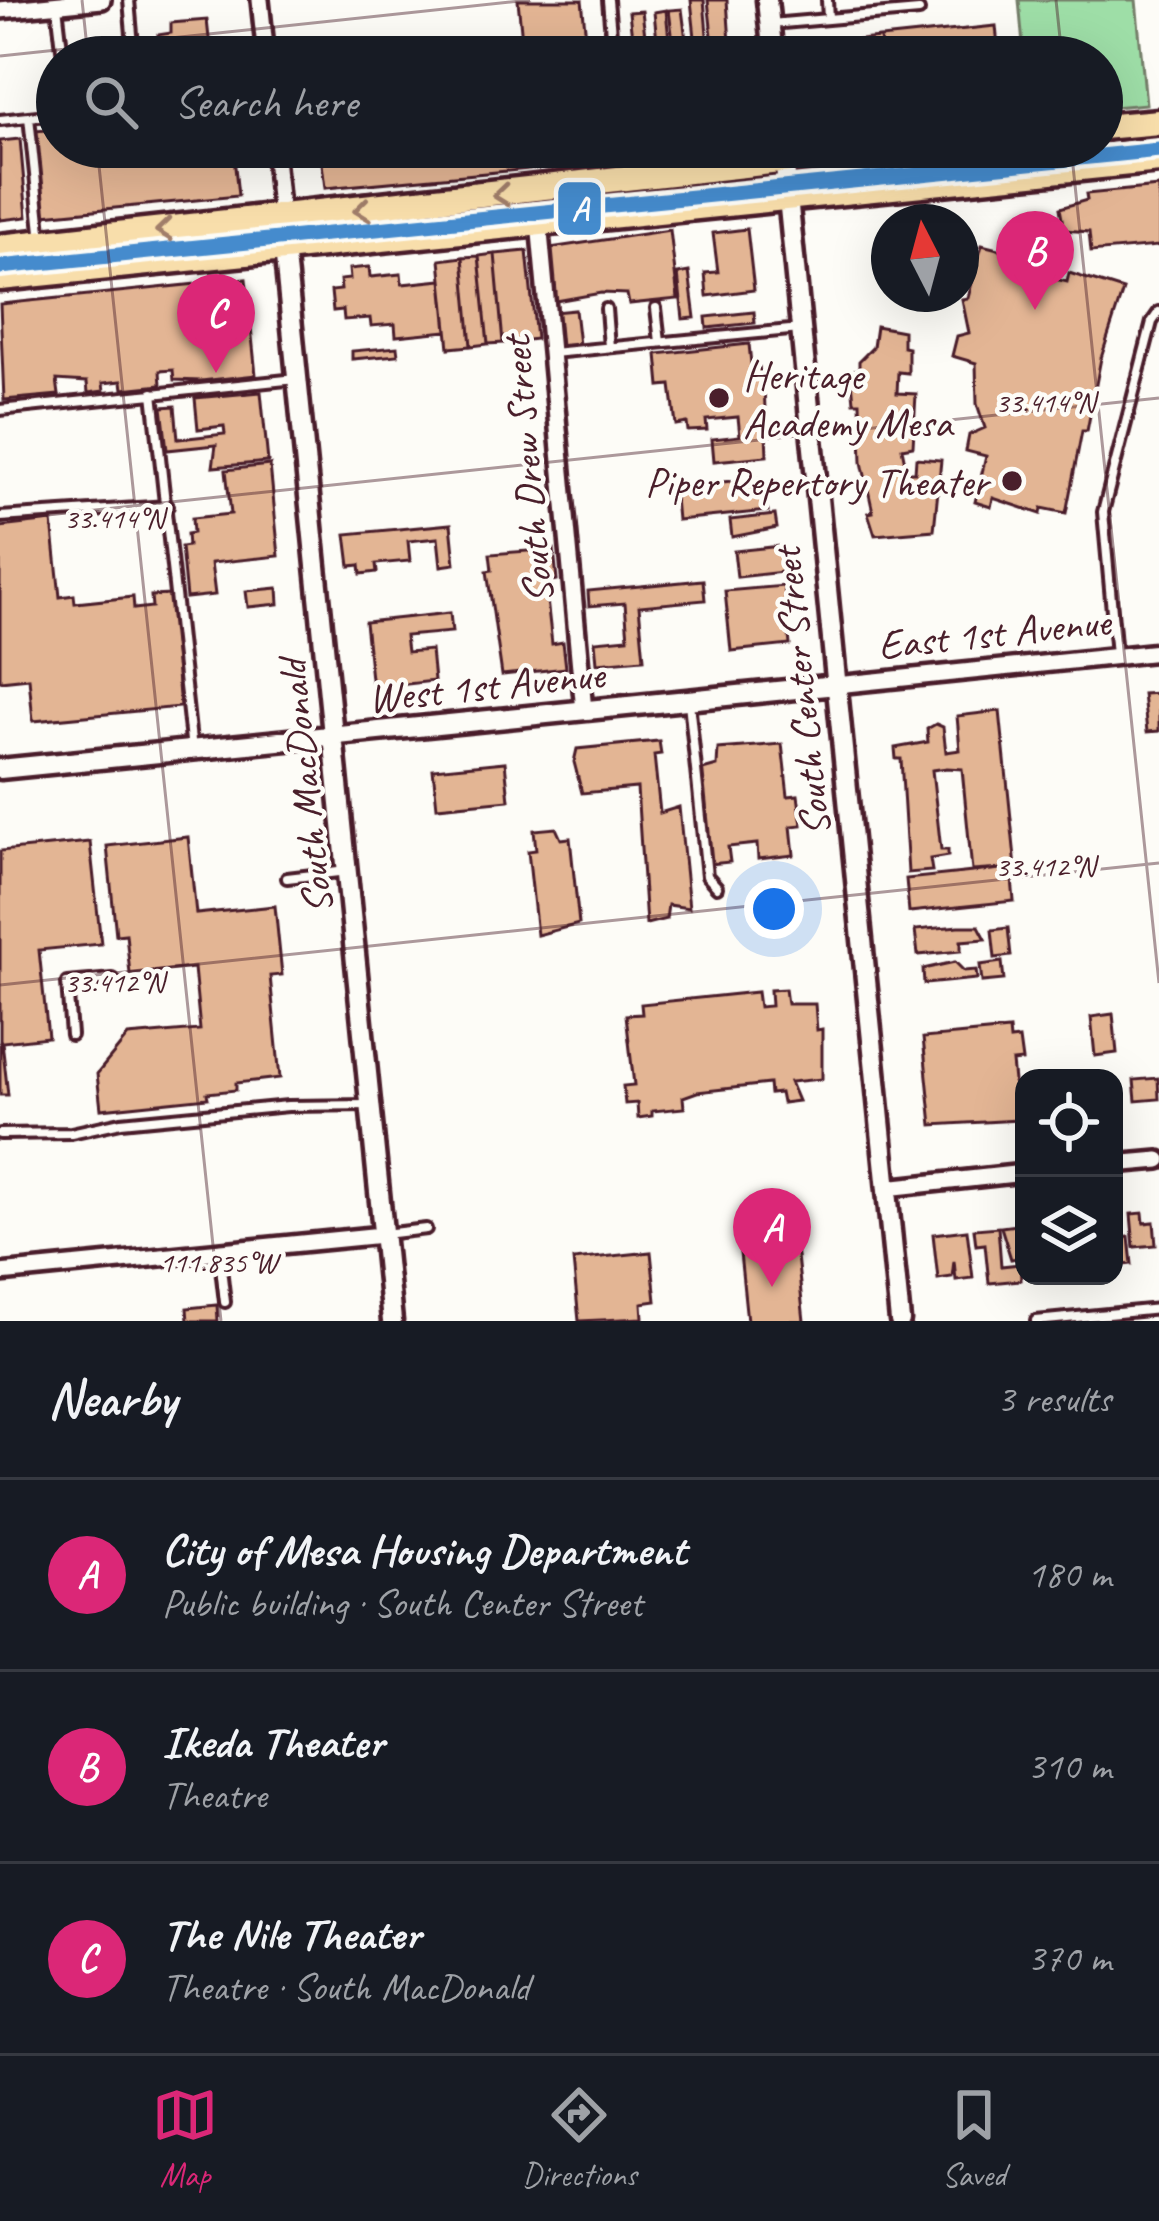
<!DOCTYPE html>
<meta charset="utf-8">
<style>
:root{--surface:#171b24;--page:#20242c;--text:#f1f3f6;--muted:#9ea1a6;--line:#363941;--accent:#db2777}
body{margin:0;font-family:Caveat,sans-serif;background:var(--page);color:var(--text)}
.controls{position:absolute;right:36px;bottom:36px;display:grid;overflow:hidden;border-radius:24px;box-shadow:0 12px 48px #0002}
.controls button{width:108px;height:108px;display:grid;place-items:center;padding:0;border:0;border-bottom:3px solid var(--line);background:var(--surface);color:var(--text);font:60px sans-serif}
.compass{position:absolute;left:871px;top:204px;width:108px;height:108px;border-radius:50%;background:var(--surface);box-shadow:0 12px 48px #0002;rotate:354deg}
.you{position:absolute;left:774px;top:909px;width:42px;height:42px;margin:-30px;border:9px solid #fff;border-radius:50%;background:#1a73e8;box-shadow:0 0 0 18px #1a73e833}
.badge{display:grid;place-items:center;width:78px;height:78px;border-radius:50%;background:var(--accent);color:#fff;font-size:39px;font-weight:700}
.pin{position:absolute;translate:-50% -99px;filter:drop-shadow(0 3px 6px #0008)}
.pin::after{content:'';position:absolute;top:63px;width:42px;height:36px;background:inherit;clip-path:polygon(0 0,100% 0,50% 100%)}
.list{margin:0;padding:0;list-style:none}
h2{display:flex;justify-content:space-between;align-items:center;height:156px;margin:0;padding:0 48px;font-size:51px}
h2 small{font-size:39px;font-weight:400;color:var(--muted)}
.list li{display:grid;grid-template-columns:78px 1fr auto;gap:36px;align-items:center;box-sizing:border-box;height:192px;padding:0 48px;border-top:3px solid var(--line)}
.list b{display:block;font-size:45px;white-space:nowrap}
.list p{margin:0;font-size:39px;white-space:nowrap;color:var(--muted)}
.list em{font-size:39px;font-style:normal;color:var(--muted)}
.icon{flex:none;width:66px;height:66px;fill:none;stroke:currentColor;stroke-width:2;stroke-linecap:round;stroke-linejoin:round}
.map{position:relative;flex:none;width:1159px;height:1321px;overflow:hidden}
.search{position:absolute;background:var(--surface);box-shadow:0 12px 48px #0002;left:36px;right:36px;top:36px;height:132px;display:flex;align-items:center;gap:30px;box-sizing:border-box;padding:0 42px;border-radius:66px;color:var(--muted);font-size:45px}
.sheet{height:732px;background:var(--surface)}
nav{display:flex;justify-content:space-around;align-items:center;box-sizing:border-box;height:168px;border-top:3px solid var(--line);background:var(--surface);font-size:33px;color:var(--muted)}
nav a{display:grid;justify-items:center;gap:6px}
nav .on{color:var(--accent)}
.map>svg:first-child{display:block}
.green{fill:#9edea7;stroke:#747e69;stroke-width:3}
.building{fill:#e3b594;stroke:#4a1f2b;stroke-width:3}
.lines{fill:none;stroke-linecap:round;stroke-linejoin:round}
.service-casing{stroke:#4a1f2b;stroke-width:16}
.minor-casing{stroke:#4a1f2b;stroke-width:24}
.tertiary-casing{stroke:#4a1f2b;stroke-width:27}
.primary-casing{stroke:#4a1f2b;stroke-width:33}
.service{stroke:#fdfcf7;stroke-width:8}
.minor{stroke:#fdfcf7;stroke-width:15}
.tertiary{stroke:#fdfcf7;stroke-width:18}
.primary{stroke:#f8deab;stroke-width:24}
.rail-1-casing{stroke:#fdfcf7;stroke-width:24}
.rail-1{stroke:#448bcd;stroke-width:15}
.oneway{stroke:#a17e6b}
.ticks{fill:none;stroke:#4a1f2b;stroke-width:3;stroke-opacity:0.45}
.poi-dot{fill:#4a1f2b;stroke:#fdfcf7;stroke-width:4.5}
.labels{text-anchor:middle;stroke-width:9;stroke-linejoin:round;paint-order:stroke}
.poi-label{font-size:42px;fill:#4a1f2b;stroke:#fdfcf7;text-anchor:start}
.street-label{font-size:42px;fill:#4a1f2b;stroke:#fdfcf7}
.ticks-label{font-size:30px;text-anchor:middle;fill:#4a1f2b;stroke:#fdfcf7;stroke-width:9;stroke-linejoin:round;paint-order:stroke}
.line-badge{stroke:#fdfcf7;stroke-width:4.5}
.badge-label{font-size:33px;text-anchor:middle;font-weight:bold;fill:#fff}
</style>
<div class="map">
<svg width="1159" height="1321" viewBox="0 0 1159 1321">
<rect width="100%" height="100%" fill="#fdfcf7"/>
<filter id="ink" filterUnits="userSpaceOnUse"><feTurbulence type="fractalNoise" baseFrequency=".00833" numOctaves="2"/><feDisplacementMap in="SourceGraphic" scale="24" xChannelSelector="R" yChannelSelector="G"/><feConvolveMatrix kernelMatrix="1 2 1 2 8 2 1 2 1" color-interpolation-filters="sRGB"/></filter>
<g filter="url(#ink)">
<!-- green -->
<path class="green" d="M1019 0H1136L1146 104 1102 108V57H1024Z"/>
<!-- building -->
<path class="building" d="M518 0H582L588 57H558L557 48 523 51Z
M691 0H704L708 46 696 47Z
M708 0H727L730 43 713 45Z
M682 9 687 48 674 50 669 10Z
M666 10 670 50 658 51 654 12Z
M642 11 646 44 633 46 629 12Z
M207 20 211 57H161L158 35 171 33V23Z
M996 26 999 57H882L880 38Z
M880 38 882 57H813L812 45Z
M57 129V147H233L238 196 43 215 35 131Z
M20 139 27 217 0 220V141Z
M320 147H581L583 164 325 188Z
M607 147H702V148L608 158Z
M1159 187V246L1091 252 1089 232 1064 230 1060 208 1087 200 1086 194Z
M747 229 754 290 707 296 705 273 718 272 713 233Z
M670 230 678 299 629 304 627 294 601 293 556 301 550 248Z
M982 245 1026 256 1023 271 1067 282 1069 273 1123 290 1101 358 1087 431H1082L1066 513 1042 508 1041 514 993 498 991 507 975 502 986 456 966 451 969 435 985 428 977 404 976 363 952 356 957 336 969 333 962 299 968 298Z
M527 251 536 339 503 343 495 254Z
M495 254 503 343 488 344 479 256Z
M479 256 488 344 471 346 463 257Z
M463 257 471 346 449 348 440 260Z
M369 267 370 277 401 274 402 284 442 280 447 331 396 336 395 324 371 326 370 318 344 320 343 310 333 311 331 291 341 290 340 280 350 279 349 269Z
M689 272 695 318 683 319 678 274Z
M246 279 256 375 201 381 174 380 173 370 160 371 161 385 123 389 122 381 103 383 104 391 88 393 87 382 57 380 59 395 4 400 0 304Z
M575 310 579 345 557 347 553 312Z
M754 312 755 323 707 328 706 317Z
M876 326 903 331V347L908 348V373L898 372 897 393 916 394 913 446 902 448 907 472H915L916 458 941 460 934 530 875 535 868 513 873 512 862 462 860 402H854L851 370H859V361L873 347Z
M749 344 751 364 758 363 764 386 767 456 714 461 712 439 740 436 738 417 706 420 707 430 688 431 687 423 676 425 671 385 660 386 657 354Z
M397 347 398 355 352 359V351Z
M261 392 268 462 213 467 216 445 167 450 162 407 175 406 178 439 225 434 224 426 198 429 195 398Z
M270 465 279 556 211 563 215 595 186 598 181 547 188 546 187 534 193 533 192 518 231 514 226 470Z
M761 478 768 511 677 520 674 487Z
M775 515 777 528 732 537 730 520Z
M52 521 60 597 74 595 75 603 133 597 134 609 152 607 151 596 170 595 180 707 33 721 29 678 0 681V527Z
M451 524 455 564 441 566 438 538 408 541 410 561 376 564 377 572 361 574 360 565 350 566 346 534Z
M781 546 783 572 737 577 734 551Z
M554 549 557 580 545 582 552 644 563 642 566 668 502 675 487 571 492 570 490 554Z
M703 580 705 600 639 606 644 659 597 663 595 641 628 638 625 603 589 606 588 591Z
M784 586 790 645 731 651 725 591Z
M278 588 279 604 248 607 246 591Z
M450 613 452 632 405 636 407 652 431 650 434 681 372 688 365 622Z
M1159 693V731L1147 732 1143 694Z
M1000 711 1016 868 972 871 962 769 947 768 932 770 941 850H948V856L930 859 932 871 908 873 901 759H896L895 748 928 742 927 729 936 724 943 727 946 752 960 750 957 716Z
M659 741 661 754 654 755 660 813 679 807 689 908 668 905 666 919 646 924 637 788 582 793 574 762 577 749Z
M782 744 788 796 798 795 802 825 791 826 794 855 758 859 757 844 728 847 730 862 709 864 699 771 717 766 718 749Z
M505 762 509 800 437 807 433 769Z
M556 828 561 839 570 838 579 924 537 935 528 851 536 850 534 830Z
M188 837 196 914 275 906 282 975 270 976 280 1078 236 1083V1090L207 1093 208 1098 101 1109 97 1074 128 1036 200 1030 194 968 130 974 126 934 116 935 107 846Z
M90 842 101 944 39 950 48 1037 2 1042 8 1095H0V851Z
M1011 868 1014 901 909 912 906 879Z
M959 926H979L986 939 961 941V951L918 955 915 930Z
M1008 928 1011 956 995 958 992 930Z
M955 962 964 971 976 970 977 979 924 984 923 969Z
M1002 962 1004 980 982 982 980 965Z
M785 989 787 1004H815L817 1030 822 1029V1079L790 1082 798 1101 782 1103 780 1093 770 1094 769 1084 697 1092 683 1097 684 1108 652 1111V1116L638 1118 637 1103 625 1104 623 1086 634 1085 626 1015 642 1014 641 1004 757 992 759 1007 771 1006 770 990Z
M1113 1014 1117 1053 1095 1056 1091 1017Z
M1009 1030 1010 1040 1019 1039 1022 1061 1012 1062 1018 1120 932 1125 923 1038Z
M1158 1078 1159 1099 1136 1101 1134 1080Z
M1143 1213 1144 1223 1154 1222 1156 1245 1134 1247 1131 1214Z
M1120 1215 1122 1238 1129 1237 1132 1264 1123 1265 1119 1239H1114V1216Z
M1024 1224V1257L1011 1259 1001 1227Z
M998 1227 1001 1266 1020 1264 1021 1280 989 1283 985 1244 976 1245 974 1229Z
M967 1230 973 1278 956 1280 954 1261 952 1277 938 1279 933 1234Z
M796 1247 804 1321H747L740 1253Z
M651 1252 656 1301 642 1303 643 1318 579 1321 573 1260Z
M217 1305 218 1321H188L187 1308Z"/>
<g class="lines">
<!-- service casing -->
<g class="service-casing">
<path id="service" d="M129 0 134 57
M608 0 613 57
M827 0 828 19
M57 6 63 57
M771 24 919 11
M376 56V57
M655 57 770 45
M29 117 42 241
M0 120 57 114
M656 308 660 342
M606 309 609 347
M552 353 800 329
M153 393 192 750
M0 410 296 379
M0 517 168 506
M1116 655 1103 512 1152 322 1159 312
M689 702 707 876 717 887
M287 878 347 871
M71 1035 67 983 113 979
M0 1134 71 1133 121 1122 288 1106 369 1105
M384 1234 426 1229
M219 1251 225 1302
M1036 1321 1159 1309"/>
</g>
<!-- minor casing -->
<g class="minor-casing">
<path id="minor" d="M260 0 266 57
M0 10 102 0
M274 147 281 218
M539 222 584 711
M836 685 1159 652
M1114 1164 1159 1160
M886 1188 1024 1173
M0 1273 382 1235"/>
</g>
<!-- tertiary casing -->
<g class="tertiary-casing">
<path id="tertiary" d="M767 0 773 57
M783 147 900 1321
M281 218 392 1321
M0 769 836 685"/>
</g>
<!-- primary casing -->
<g class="primary-casing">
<path id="primary" d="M1102 127 1159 122
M0 247 908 147
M0 278 1159 160"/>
</g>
<!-- service -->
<use href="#service" class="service"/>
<!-- minor -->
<use href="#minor" class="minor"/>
<!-- tertiary -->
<use href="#tertiary" class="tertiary"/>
<!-- primary -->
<use href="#primary" class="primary"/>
<!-- rail-1 casing -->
<g class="rail-1-casing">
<path id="rail-1" d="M0 267 1159 150"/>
</g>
<!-- rail-1 -->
<use href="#rail-1" class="rail-1"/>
</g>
<!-- one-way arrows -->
<defs><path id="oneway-chevron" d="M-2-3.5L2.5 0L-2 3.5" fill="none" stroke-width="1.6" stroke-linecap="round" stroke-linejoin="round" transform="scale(3)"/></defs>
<g class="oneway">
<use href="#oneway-chevron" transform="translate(501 195) rotate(174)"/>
<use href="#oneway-chevron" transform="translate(362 210) rotate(173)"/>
<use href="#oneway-chevron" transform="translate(164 230) rotate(174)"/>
</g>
</g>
<!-- ticks -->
<path class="ticks" d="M82 0 88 57M1056 0 1062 57M0 56 530 0M97 147 221 1321M1071 147 1159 983M0 520 1159 398M0 985 1159 863"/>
<!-- markers -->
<g class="poi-dot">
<circle cx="719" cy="398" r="12"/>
<circle cx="1012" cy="481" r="12"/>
</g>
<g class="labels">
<!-- poi labels -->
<g class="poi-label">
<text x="743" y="389">Heritage<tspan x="743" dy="48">Academy Mesa</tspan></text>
<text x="988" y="496" text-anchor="end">Piper Repertory Theater</text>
</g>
<!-- street labels -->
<g class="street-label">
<text transform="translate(526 470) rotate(-95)" y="15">South Drew Street</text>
<text transform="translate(994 632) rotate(-6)" y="15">East 1st Avenue</text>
<text transform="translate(486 685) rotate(-6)" y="15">West 1st Avenue</text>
<text transform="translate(800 692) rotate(-96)" y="15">South Center Street</text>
<text transform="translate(304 787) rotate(-96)" y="15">South MacDonald</text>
</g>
</g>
<g class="ticks-label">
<text x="1045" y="412">33.414°N</text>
<text x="114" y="528">33.414°N</text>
<text x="1045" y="876">33.412°N</text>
<text x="114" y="992">33.412°N</text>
<text x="218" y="1272">111.835°W</text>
</g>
<rect class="line-badge" x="556" y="180" width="47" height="57" rx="12" fill="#448bcd"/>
<g class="badge-label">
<text x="580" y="220">A</text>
</g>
</svg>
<div class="controls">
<button><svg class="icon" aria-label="locate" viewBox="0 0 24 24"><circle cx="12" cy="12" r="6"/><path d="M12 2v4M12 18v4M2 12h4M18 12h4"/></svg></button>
<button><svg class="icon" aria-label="layers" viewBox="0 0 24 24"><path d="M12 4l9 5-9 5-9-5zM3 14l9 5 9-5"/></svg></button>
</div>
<svg class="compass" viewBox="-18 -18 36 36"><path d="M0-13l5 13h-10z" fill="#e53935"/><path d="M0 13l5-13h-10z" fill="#9ea1a6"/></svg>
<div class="you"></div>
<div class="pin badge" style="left:772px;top:1287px">A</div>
<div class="pin badge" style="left:1035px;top:310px">B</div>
<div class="pin badge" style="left:216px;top:373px">C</div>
<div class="search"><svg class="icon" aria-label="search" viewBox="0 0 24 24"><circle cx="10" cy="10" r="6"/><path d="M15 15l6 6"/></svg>Search here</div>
</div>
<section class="sheet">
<h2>Nearby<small>3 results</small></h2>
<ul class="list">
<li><span class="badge">A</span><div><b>City of Mesa Housing Department</b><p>Public building · South Center Street</p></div><em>180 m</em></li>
<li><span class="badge">B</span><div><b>Ikeda Theater</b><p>Theatre</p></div><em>310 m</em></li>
<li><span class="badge">C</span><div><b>The Nile Theater</b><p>Theatre · South MacDonald</p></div><em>370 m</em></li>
</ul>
</section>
<nav>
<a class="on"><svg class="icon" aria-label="map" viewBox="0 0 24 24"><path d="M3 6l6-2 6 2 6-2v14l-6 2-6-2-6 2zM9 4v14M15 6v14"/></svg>Map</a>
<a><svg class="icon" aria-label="directions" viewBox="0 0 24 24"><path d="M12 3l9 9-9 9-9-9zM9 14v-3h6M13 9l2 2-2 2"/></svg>Directions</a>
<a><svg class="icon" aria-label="saved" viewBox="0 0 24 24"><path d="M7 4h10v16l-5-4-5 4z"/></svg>Saved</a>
</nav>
